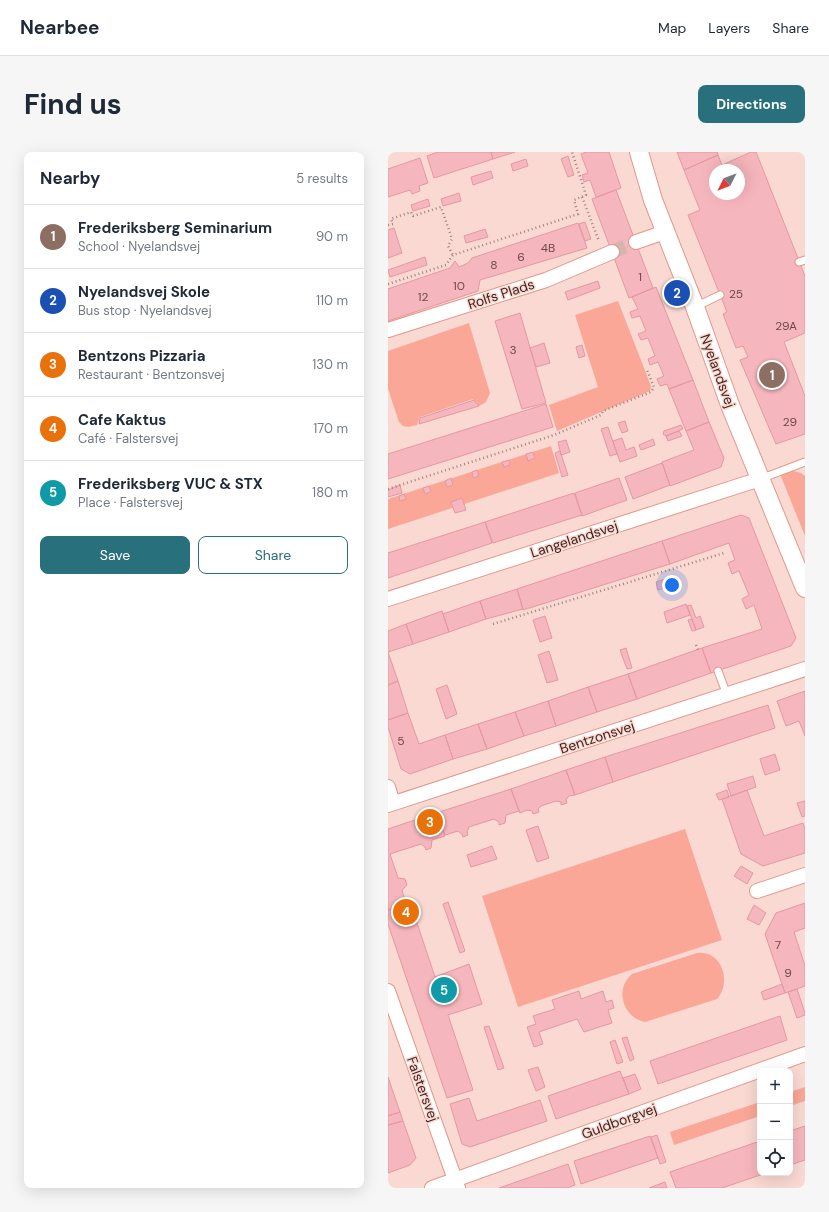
<!DOCTYPE html>
<meta charset="utf-8">
<style>
:root{--surface:#fff;--page:#f6f6f7;--text:#1f2937;--muted:#747a83;--line:#e0e1e3;--accent:#28707c}
body{margin:0;font-family:"DM Sans",sans-serif;background:var(--page);color:var(--text)}
.controls{position:absolute;right:12px;bottom:12px;display:grid;overflow:hidden;border-radius:8px;box-shadow:0 4px 16px #0002}
.controls button{width:36px;height:36px;display:grid;place-items:center;padding:0;border:0;border-bottom:1px solid var(--line);background:var(--surface);color:var(--text);font:20px sans-serif}
.compass{position:absolute;left:321px;top:12px;width:36px;height:36px;border-radius:50%;background:var(--surface);box-shadow:0 4px 16px #0002;rotate:228deg}
.you{position:absolute;left:284px;top:433px;width:14px;height:14px;margin:-10px;border:3px solid #fff;border-radius:50%;background:#1a73e8;box-shadow:0 0 0 6px #1a73e833}
.badge{display:grid;place-items:center;width:26px;height:26px;border-radius:50%;background:var(--accent);color:#fff;font-size:13px;font-weight:700}
.pin{position:absolute;translate:-50% -50%;border:2px solid #fff;box-shadow:0 1px 4px #0006}
.list{margin:0;padding:0;list-style:none}
h2{display:flex;justify-content:space-between;align-items:center;height:52px;margin:0;padding:0 16px;font-size:17px}
h2 small{font-size:13px;font-weight:400;color:var(--muted)}
.list li{display:grid;grid-template-columns:26px 1fr auto;gap:12px;align-items:center;box-sizing:border-box;height:64px;padding:0 16px;border-top:1px solid var(--line)}
.list b{display:block;font-size:15px;white-space:nowrap}
.list p{margin:0;font-size:13px;white-space:nowrap;color:var(--muted)}
.list em{font-size:13px;font-style:normal;color:var(--muted)}
.actions{display:flex;gap:8px;padding:12px 16px}
.actions a{flex:1;padding:9px 0;border:1px solid var(--accent);border-radius:8px;text-align:center;font-size:14px;color:var(--accent)}
.actions .main{background:var(--accent);color:#fff}
.icon{flex:none;width:22px;height:22px;fill:none;stroke:currentColor;stroke-width:2;stroke-linecap:round;stroke-linejoin:round}
.map{position:relative;flex:none;width:417px;height:1036px;overflow:hidden;border-radius:8px}
header{display:flex;align-items:center;gap:24px;box-sizing:border-box;height:56px;padding:0 20px;background:var(--surface);border-bottom:1px solid var(--line)}
header strong{font-size:19px}
nav{display:flex;gap:22px;margin-inline-start:auto;font-size:14px}
.intro{display:flex;align-items:center;justify-content:space-between;box-sizing:border-box;height:96px;padding:0 24px}
h1{margin:0;font-size:28px}
.button{padding:10px 18px;border-radius:8px;background:var(--accent);color:#fff;font-size:14px;font-weight:700}
main{display:flex;gap:24px;padding:0 24px}
aside{flex:1;background:var(--surface);border-radius:8px;box-shadow:0 4px 16px #0002}
.map>svg:first-child{display:block}
.green{fill:#faa797}
.building{fill:#f6b6bd;stroke:#e598a2;fill-rule:evenodd}
.lines{fill:none;stroke-linecap:round;stroke-linejoin:round}
.minor-tunnel{stroke:#d5b5ae;stroke-width:14;stroke-dasharray:14 7;stroke-linecap:butt}
.service-casing{stroke:#e29789;stroke-width:9}
.minor-casing{stroke:#e29789;stroke-width:16}
.tertiary-casing{stroke:#e29789;stroke-width:20}
.path{stroke:#a1827c;stroke-width:2.5;stroke-dasharray:1 3;stroke-linecap:butt}
.service{stroke:#fff;stroke-width:7}
.minor{stroke:#fff;stroke-width:14}
.tertiary{stroke:#fff;stroke-width:18}
.labels{text-anchor:middle;stroke-width:3;stroke-linejoin:round;paint-order:stroke}
.number-label{font-size:12px;fill:#704946}
.street-label{font-size:14px;fill:#43251f;stroke:#f9d9d2}
</style>
<header>
<strong>Nearbee</strong>
<nav><a>Map</a><a>Layers</a><a>Share</a></nav>
</header>
<div class="intro"><h1>Find us</h1><a class="button">Directions</a></div>
<main>
<aside>
<h2>Nearby<small>5 results</small></h2>
<ul class="list">
<li><span class="badge" style="background:#8d6e63">1</span><div><b>Frederiksberg Seminarium</b><p>School · Nyelandsvej</p></div><em>90 m</em></li>
<li><span class="badge" style="background:#1a4fb4">2</span><div><b>Nyelandsvej Skole</b><p>Bus stop · Nyelandsvej</p></div><em>110 m</em></li>
<li><span class="badge" style="background:#e8710a">3</span><div><b>Bentzons Pizzaria</b><p>Restaurant · Bentzonsvej</p></div><em>130 m</em></li>
<li><span class="badge" style="background:#e8710a">4</span><div><b>Cafe Kaktus</b><p>Café · Falstersvej</p></div><em>170 m</em></li>
<li><span class="badge" style="background:#0f9aa8">5</span><div><b>Frederiksberg VUC &amp; STX</b><p>Place · Falstersvej</p></div><em>180 m</em></li>
</ul>
<div class="actions"><a class="main">Save</a><a>Share</a></div>
</aside>
<div class="map">
<svg width="417" height="1036" viewBox="0 0 417 1036">
<rect width="100%" height="100%" fill="#f9d9d2"/>
<!-- green -->
<path class="green" d="M230 149 263 234 262 239 169 279 161 253 210 235 187 163Z
M81 171 102 241 98 250 91 254 85 247 32 265 29 273 20 275 15 274 11 270 0 237V199Z
M163 294 171 321 0 377V347Z
M402 318 413 321 417 324V384L392 322Z
M297 677 334 788 130 855 94 744Z
M309 801C334 798 344 830 329 847L257 870C235 866 226 837 244 822Z
M417 935V949L402 954V940Z
M372 950V964L286 993 282 980Z"/>
<!-- building -->
<path class="building" d="M50 0H103L105 7 46 26 39 4Z
M103 0H127L105 7Z
M198 0H221L233 36 208 45 202 28 196 30 194 23 200 21 193 2Z
M289 0H329L330 3 296 18Z
M363 0H368L417 124V181L396 190 417 244V282L388 292 352 208 360 205 355 194 348 196 335 162 339 160 300 63 312 58 296 18 330 3 334 13ZM327 18H351V42H327Z
M180 4 186 23 180 25 173 7Z
M32 6 40 31 31 34 32 39 24 42 22 38 0 45V17Z
M138 7 140 14 125 19 123 12Z
M103 19 105 26 85 33 83 25Z
M228 38 265 136 241 146 204 47Z
M71 41 73 49 55 54 53 47Z
M40 47 42 54 25 59 23 53Z
M197 70 203 87 197 89 191 72Z
M190 71 199 96 92 128 90 139 0 169V137L62 116 67 109 71 115 80 111 84 106Z
M6 76 14 101 0 106V78Z
M97 77 100 85 78 91 76 84Z
M37 105 39 113 2 125 0 118Z
M210 129 212 136 180 148 177 140Z
M268 135 305 228 281 237 279 232 272 234 269 227 276 224 270 210 262 213 260 207 267 204 260 186 253 188 250 182 258 179 252 164 244 166 242 160 250 157 244 145Z
M132 161 158 251 134 257 107 169Z
M156 191 162 211 148 215 142 196Z
M194 193 197 204 191 206 188 195Z
M305 228 321 270 298 279 281 237Z
M86 248 91 254 31 272 32 266Z
M158 252 165 275 0 327V302Z
M237 269 240 279 234 281 230 271Z
M321 270 336 306 333 315 282 334 274 310 306 298 298 279Z
M293 273 295 277 278 284 275 282 276 279Z
M220 275 229 302 222 304 213 277Z
M291 279 294 284 280 289 278 284Z
M234 286 238 298 246 295 249 304 232 310 225 289Z
M265 287 267 293 253 298 251 293Z
M178 288 182 300 173 303 170 290Z
M172 299 180 323 174 325 167 301Z
M145 300 147 306 140 309 138 302Z
M121 308 122 313 116 315 114 310Z
M274 311 282 333 245 347 237 325Z
M89 318 91 324 85 326 84 320Z
M63 326 65 333 59 335 57 329Z
M231 326 239 348 194 364 187 341Z
M12 333 14 341 0 345V338Z
M41 334 43 340 37 342 35 336Z
M186 341 194 363 105 391 97 370Z
M16 342 18 347 12 349 11 344Z
M74 346 78 358 67 361 63 350Z
M353 363 361 366 408 486 403 494 323 521 314 496 374 477 366 453 358 457 354 447 361 443 351 419 344 422 340 411 347 408 341 391 282 412 274 389Z
M97 370 104 391 0 426V401Z
M274 389 282 412 135 458 129 437Z
M287 424 289 432 270 438 268 430Z
M129 437 135 457 98 467 92 449Z
M92 449 98 467 61 480 55 462Z
M298 452 302 463 279 471 276 460Z
M303 453 308 466 312 464 316 475 308 478 299 454Z
M54 459 61 480 25 492 18 472Z
M157 464 164 486 152 490 145 468Z
M304 467 308 478 304 479 300 468Z
M18 472 25 492 0 500 10 529 0 533V479Z
M238 496 244 516 239 517 232 498Z
M314 496 323 521 249 547 240 522Z
M161 499 170 528 159 531 150 503Z
M240 522 249 547 209 560 200 535Z
M10 529 20 561 0 568V533Z
M59 533 69 562 58 567 48 537Z
M200 535 209 560 168 574 160 549Z
M417 539V584L411 569 398 574 389 549Z
M160 549 168 574 136 584 127 560Z
M380 553 387 576 225 630 217 605Z
M127 560 136 584 99 597 90 572Z
M20 561 31 592 57 583 65 607 22 622 13 617 0 575V568Z
M90 572 99 597 65 607 57 583Z
M387 602 392 618 377 623 372 607Z
M217 605 225 630 187 643 178 618Z
M178 618 187 643 181 644 178 648 179 651 173 653V650L168 649 153 654 150 657 151 660 145 662 144 659 139 658 132 661 123 637Z
M365 624 368 635 343 644 339 632Z
M123 637 131 659 118 663 117 671 111 673V670L106 667 81 675 79 680 80 683 75 685 74 682 70 679 57 683 48 661Z
M339 638 341 645 331 648 328 642Z
M359 638 376 684 415 671 417 677V701L375 714 353 702 334 647Z
M417 649V664L414 665 409 651Z
M48 661 57 684 44 688 43 696 38 698 37 695 33 692 2 702 10 726 17 727 19 733 14 738 18 752 0 758V677Z
M150 674 161 706 149 710 138 678Z
M104 694 109 707 83 715 79 703Z
M353 714 365 721 359 732 346 724Z
M22 750 47 825 81 812 94 852 60 863 85 938 59 946 0 772V758Z
M60 750 77 799 72 801 55 752Z
M417 751V776L406 780 417 814V834L397 841 377 782 388 761Z
M366 753 378 761 371 773 359 767Z
M394 832 397 841 376 848 373 840Z
M409 837 417 861V863L409 866 400 840Z
M191 839 193 847 215 839 218 850 224 848 226 856 220 858 224 871 196 880 189 867 151 880 155 892 146 895 139 875 148 872 145 864 167 857 164 848Z
M392 864 399 888 270 932 262 909Z
M101 874 116 916 110 918 96 875Z
M239 885 246 907 242 909 234 886Z
M227 888 235 910 229 912 222 890Z
M150 915 157 935 148 939 140 918Z
M232 919 241 942 168 967 160 944Z
M247 922 253 937 241 942 235 926Z
M0 925 12 960 0 964Z
M81 946 89 969 152 948 159 969 82 995 74 992 62 952Z
M12 960 15 969 0 973V964Z
M15 969 28 1006 22 1013 0 1021V973Z
M417 974V1008L402 1013V979Z
M269 983 278 1010 272 1012 263 985Z
M262 984 270 1006 193 1032 186 1009Z
M372 989V1021H378L334 1036H288L282 1020Z
M180 1012 187 1033 179 1036H111Z
M277 1030 279 1036H261Z"/>
<g class="lines">
<!-- minor-tunnel -->
<path class="minor-tunnel" d="M224 100 248 90"/>
<!-- service casing -->
<g class="service-casing">
<path id="service" d="M411 110 417 108
M307 155 332 143
M372 327 417 310
M330 519 339 543"/>
</g>
<!-- minor casing -->
<g class="minor-casing">
<path id="minor" d="M248 90 277 80
M0 178 158 128 224 100
M0 447 372 327
M0 635 5 651
M0 653 417 517
M369 739 417 723
M0 839 70 1036
M44 1036 417 902"/>
</g>
<!-- tertiary casing -->
<g class="tertiary-casing">
<path id="tertiary" d="M251 0 265 48 307 155 342 253 417 436"/>
</g>
<!-- path -->
<path class="path" d="M194 45 211 89
M0 73 5 72 3 67 23 60 25 64 53 55 64 87 60 94 65 103
M0 132 58 113 65 103 190 62 186 48 198 43 184 0
M0 337 166 283 213 263 215 259 263 240 266 235 259 218
M105 472 336 401
M308 493 310 498"/>
<!-- service -->
<use href="#service" class="service"/>
<!-- minor -->
<use href="#minor" class="minor"/>
<!-- tertiary -->
<use href="#tertiary" class="tertiary"/>
</g>
<g class="labels">
<!-- number labels -->
<g class="number-label">
<text x="160" y="100">4B</text>
<text x="133" y="109">6</text>
<text x="106" y="117">8</text>
<text x="252" y="129">1</text>
<text x="71" y="138">10</text>
<text x="348" y="146">25</text>
<text x="35" y="149">12</text>
<text x="398" y="178">29A</text>
<text x="125" y="202">3</text>
<text x="402" y="274">29</text>
<text x="13" y="593">5</text>
<text x="390" y="797">7</text>
<text x="400" y="825">9</text>
</g>
<!-- street labels -->
<g class="street-label">
<text transform="translate(113 142) rotate(-18)" y="5">Rolfs Plads</text>
<text transform="translate(330 219) rotate(70)" y="5">Nyelandsvej</text>
<text transform="translate(186 387) rotate(-18)" y="5">Langelandsvej</text>
<text transform="translate(209 585) rotate(-18)" y="5">Bentzonsvej</text>
<text transform="translate(35 937) rotate(70)" y="5">Falstersvej</text>
<text transform="translate(231 969) rotate(-20)" y="5">Guldborgvej</text>
</g>
</g>
</svg>
<div class="controls">
<button>+</button>
<button>−</button>
<button><svg class="icon" aria-label="locate" viewBox="0 0 24 24"><circle cx="12" cy="12" r="6"/><path d="M12 2v4M12 18v4M2 12h4M18 12h4"/></svg></button>
</div>
<svg class="compass" viewBox="-18 -18 36 36"><path d="M0-13l5 13h-10z" fill="#e53935"/><path d="M0 13l5-13h-10z" fill="#747a83"/></svg>
<div class="you"></div>
<div class="pin badge" style="left:384px;top:223px;background:#8d6e63">1</div>
<div class="pin badge" style="left:289px;top:141px;background:#1a4fb4">2</div>
<div class="pin badge" style="left:42px;top:670px;background:#e8710a">3</div>
<div class="pin badge" style="left:18px;top:760px;background:#e8710a">4</div>
<div class="pin badge" style="left:56px;top:838px;background:#0f9aa8">5</div>
</div>
</main>
